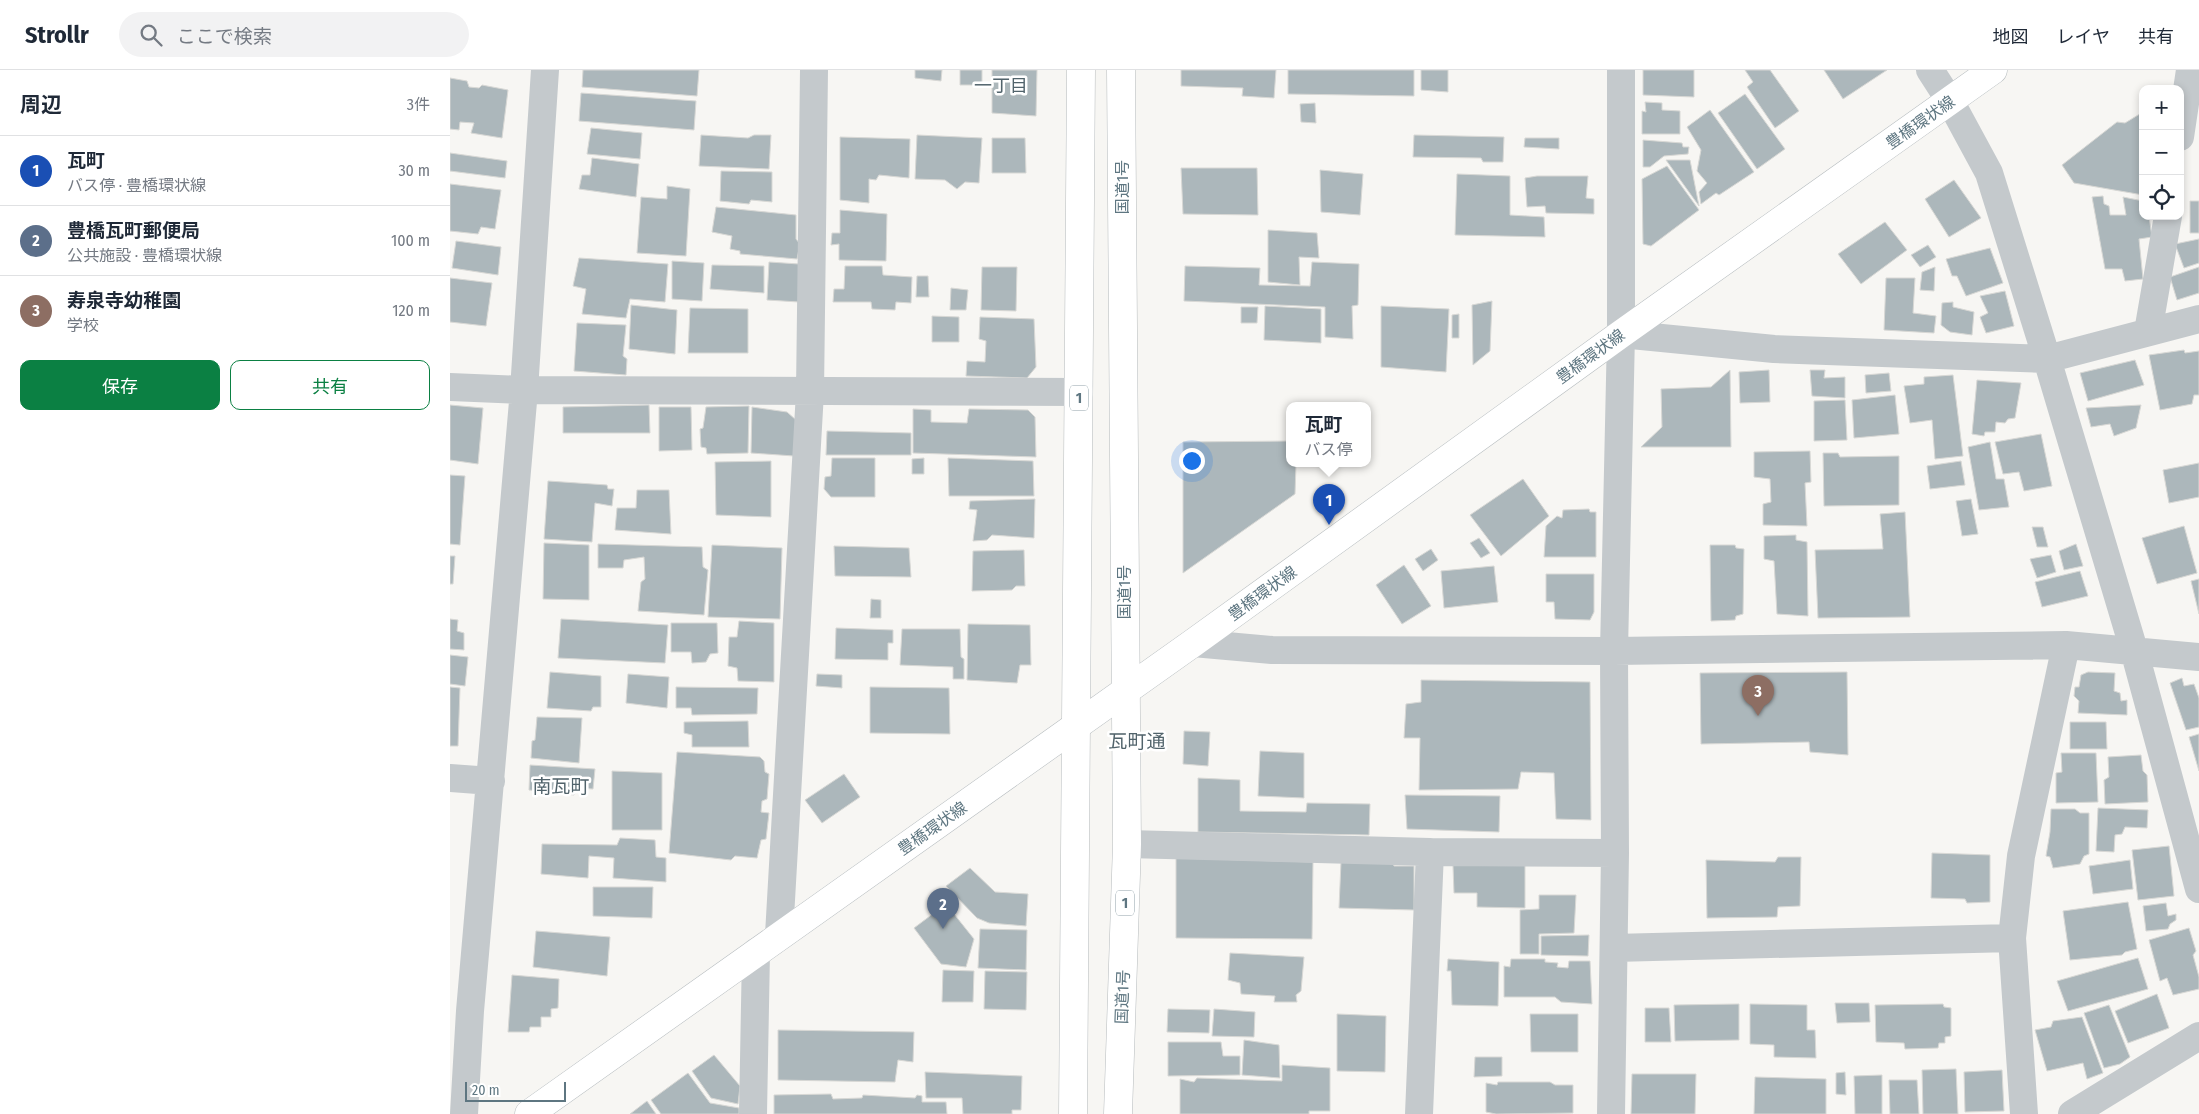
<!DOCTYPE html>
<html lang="ja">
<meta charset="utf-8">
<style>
:root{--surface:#fff;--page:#f2f2f3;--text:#1f2937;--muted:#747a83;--line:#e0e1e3;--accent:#0b8043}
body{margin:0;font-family:"Fira Sans Condensed","Noto Sans JP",sans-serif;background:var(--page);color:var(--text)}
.controls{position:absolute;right:15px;top:15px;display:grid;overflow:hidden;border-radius:10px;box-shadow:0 2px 8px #0003}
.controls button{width:45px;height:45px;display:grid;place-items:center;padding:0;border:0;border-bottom:1px solid var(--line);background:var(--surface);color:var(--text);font:25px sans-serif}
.scale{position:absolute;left:15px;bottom:12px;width:101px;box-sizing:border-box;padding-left:5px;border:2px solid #5e7681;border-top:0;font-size:14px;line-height:18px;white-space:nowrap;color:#5e7681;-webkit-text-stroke:4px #fff;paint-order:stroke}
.you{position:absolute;left:741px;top:390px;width:18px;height:18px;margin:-12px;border:4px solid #fff;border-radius:50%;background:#1a73e8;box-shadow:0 0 0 8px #1a73e833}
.badge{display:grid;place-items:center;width:32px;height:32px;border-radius:50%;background:var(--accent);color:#fff;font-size:16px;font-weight:700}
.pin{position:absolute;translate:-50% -41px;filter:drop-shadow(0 1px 2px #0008)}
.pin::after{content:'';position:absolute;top:26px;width:18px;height:15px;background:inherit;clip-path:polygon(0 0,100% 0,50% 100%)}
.popup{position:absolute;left:836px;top:332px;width:85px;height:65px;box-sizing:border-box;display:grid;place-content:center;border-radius:10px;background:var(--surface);filter:drop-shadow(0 1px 4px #0005);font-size:16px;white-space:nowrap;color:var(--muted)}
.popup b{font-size:19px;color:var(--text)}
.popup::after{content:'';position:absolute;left:50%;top:100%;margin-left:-10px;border:10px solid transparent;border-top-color:var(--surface)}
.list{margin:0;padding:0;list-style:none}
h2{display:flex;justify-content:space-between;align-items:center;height:65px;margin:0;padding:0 20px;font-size:21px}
h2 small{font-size:16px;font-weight:400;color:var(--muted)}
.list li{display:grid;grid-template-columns:32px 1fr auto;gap:15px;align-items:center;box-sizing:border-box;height:70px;padding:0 20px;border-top:1px solid var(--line)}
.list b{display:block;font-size:19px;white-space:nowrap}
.list p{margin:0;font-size:16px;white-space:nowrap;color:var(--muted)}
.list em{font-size:16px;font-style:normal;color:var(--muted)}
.actions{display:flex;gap:10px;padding:15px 20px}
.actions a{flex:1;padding:11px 0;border:1px solid var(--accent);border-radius:10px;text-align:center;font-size:18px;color:var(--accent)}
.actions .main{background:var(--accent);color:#fff}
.icon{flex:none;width:28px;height:28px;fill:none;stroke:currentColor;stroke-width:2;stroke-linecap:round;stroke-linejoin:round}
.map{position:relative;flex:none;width:1749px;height:1044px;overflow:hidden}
header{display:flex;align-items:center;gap:30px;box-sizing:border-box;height:70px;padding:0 25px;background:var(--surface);border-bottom:1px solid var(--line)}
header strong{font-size:24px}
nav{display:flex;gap:28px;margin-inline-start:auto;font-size:18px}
.search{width:350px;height:45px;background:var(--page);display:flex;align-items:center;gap:12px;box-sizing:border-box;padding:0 18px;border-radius:28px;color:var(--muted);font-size:19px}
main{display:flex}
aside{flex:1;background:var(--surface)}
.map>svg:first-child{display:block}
.building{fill:#acb7bb;stroke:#d8d8d5}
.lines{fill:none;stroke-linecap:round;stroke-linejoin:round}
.major-casing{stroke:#b6bcbf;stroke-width:29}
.highway-casing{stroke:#b6bbbd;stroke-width:29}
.minor{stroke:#c4c9cc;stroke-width:28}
.major{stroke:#fff;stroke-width:28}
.highway{stroke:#fff;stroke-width:28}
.labels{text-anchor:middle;stroke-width:5;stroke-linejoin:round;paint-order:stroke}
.shield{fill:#fff;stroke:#8e9fa7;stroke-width:1}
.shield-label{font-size:15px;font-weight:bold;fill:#5e7681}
.street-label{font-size:16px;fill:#5e7681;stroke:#fff}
.neighbourhood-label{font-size:18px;fill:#51636b;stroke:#fff}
.quarter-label{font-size:19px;fill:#51636b;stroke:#fff}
</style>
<header>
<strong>Strollr</strong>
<div class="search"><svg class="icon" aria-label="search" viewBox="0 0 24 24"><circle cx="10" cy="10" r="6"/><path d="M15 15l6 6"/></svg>ここで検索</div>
<nav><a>地図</a><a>レイヤ</a><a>共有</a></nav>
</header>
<main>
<aside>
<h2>周辺<small>3件</small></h2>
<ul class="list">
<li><span class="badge" style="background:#1a4fb4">1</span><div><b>瓦町</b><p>バス停 · 豊橋環状線</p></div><em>30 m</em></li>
<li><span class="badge" style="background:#5c6f8a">2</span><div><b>豊橋瓦町郵便局</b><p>公共施設 · 豊橋環状線</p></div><em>100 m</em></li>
<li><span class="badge" style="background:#8d6e63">3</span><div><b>寿泉寺幼稚園</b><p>学校</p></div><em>120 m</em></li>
</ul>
<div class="actions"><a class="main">保存</a><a>共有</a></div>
</aside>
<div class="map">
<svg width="1749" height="1044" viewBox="0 0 1749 1044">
<rect width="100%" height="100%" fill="#f7f6f3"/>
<!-- building -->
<path class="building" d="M133 0H249L247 26 132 17Z
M465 0H492L491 11 465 8Z
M510 0H532V15H510Z
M542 0H587L586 46 542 43Z
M731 0H826L824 28 792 26 793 18 731 16Z
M838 0H964V26L838 24Z
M971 0H998V22L971 20Z
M1193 0H1244V27L1193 25Z
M1295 0H1320L1349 41 1325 58 1297 17 1303 12Z
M1374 0H1437L1393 29Z
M0 8 17 11 19 17 29 18 32 15 58 20 52 68 21 63 24 53 10 52 9 60 0 59Z
M131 23 246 31 244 60 129 51Z
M1295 24 1335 79 1307 99 1268 43Z
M1195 32 1212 33V40L1230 41V64H1192V41L1196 42Z
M865 33 866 53 851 52 850 34Z
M1260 40 1304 102 1269 125 1266 123 1251 134 1249 122 1257 113 1247 101 1251 80 1237 57Z
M1693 42V125L1624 113 1612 95 1667 52 1675 53Z
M141 58 192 63 190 89 137 84Z
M251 65 298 68 304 65H321L319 99 249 96Z
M467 65 532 68 529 113 515 112 507 119 495 110 465 109Z
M964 65 1054 67 1053 92H1033L1031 88 963 87Z
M390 67 460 69 459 108 429 105 426 110 419 109V133L390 130Z
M542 68H575L576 103H542Z
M1075 68H1109V79L1074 77Z
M1193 70 1232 73 1233 77H1239L1238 84 1214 86 1200 97H1193Z
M0 83 57 91 55 108 0 101Z
M142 88 189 94 186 127 129 119 132 105H140Z
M1216 90H1240L1249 136Z
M1217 96 1249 140 1201 176 1193 174 1192 109Z
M731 98H807L808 145 733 144Z
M870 100 913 104 910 145 871 142Z
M271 101 322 102V132L301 130 299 134 270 131Z
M1007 104 1060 106V145L1094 147 1095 167 1005 165Z
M1087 106H1138L1136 128 1144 129V144L1096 143 1095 136 1077 137 1075 108Z
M1504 110 1531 148 1499 167 1475 129Z
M0 114 51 120 45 159 31 157 28 164 0 161Z
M217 116 240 119 236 186 187 183 191 127 217 129Z
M1653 126 1654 134 1659 136 1660 145H1676L1673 127 1693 131V146H1699L1702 167 1689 169 1693 209 1675 211 1672 199H1655L1642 127Z
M1740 131H1749V163H1740Z
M266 137 346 145V169L350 174 347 189 290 184V181L280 179 282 166 262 162Z
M390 140 437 144 436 191 389 190V174L381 175 382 163H390Z
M1435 152 1457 180 1411 214 1388 184Z
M818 160 867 163 869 188 849 187 850 215 818 212Z
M1749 169V193L1734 198 1725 174Z
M6 171 51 177 48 205 2 198Z
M1478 175 1486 187 1470 197 1461 185Z
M1540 178 1553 213 1516 226 1507 206H1502L1496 189Z
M129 188 218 194 215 232 180 229 176 248 132 244 136 219 123 216Z
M222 191 254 193 252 231 222 229Z
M319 192 349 194V232L317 230Z
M862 192 909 194 908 235 902 236 903 269 875 267V237L734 231 735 196 810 198 809 215 860 216Z
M262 195 314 196V223L260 219Z
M395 196H432L433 205 462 207 461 233 446 232 445 240 422 239 421 232H383L384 219H394Z
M532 197H567L566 241 531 240Z
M1485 197 1484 221 1470 220 1472 202Z
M1749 197V223L1727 230 1720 207Z
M467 206H478L479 227H466Z
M0 208 42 213 36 256 0 252Z
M1436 208H1465L1463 243 1486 246 1484 263 1434 260Z
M501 218 518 220 516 240H500Z
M1555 221 1564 256 1536 263 1530 247 1538 243 1530 226Z
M1042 231 1040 281 1023 295 1022 235Z
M1503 232V237L1524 242 1522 265 1500 262 1491 255 1492 233Z
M181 235 227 240 225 284 179 279Z
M815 236 871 239V273L814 270Z
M931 236 999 239 996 302 931 297Z
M791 237H808L807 253H791Z
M240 238 298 239V283H238Z
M1009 244V268H1002V245Z
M482 246 509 247V272H482Z
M530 247 584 249 586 297 577 308 516 306 517 291 535 292 536 271 529 269Z
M127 253 176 255 173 286 177 289 176 305 124 301Z
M1734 280 1735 283 1749 281V325H1744L1742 334 1710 340 1699 285Z
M1685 290 1694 315 1638 331 1630 303Z
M1280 300 1281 377H1191L1212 357 1211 319 1261 317Z
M1319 300 1320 332 1290 333 1289 302Z
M1360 300H1375L1374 308 1395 307V328L1362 326Z
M1439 303 1441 321 1416 323 1415 305Z
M1503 305 1513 386 1485 389 1482 350 1460 353 1454 316 1474 314V307Z
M1527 310 1571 313 1565 348 1558 349 1555 353 1546 352 1545 362H1535L1534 366 1522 364Z
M1445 325 1449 364 1404 368 1402 330Z
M1395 330 1397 370 1364 371V331Z
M0 335 33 338 28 394 0 390Z
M199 335 200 363H113V337Z
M1691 335 1686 358 1664 366 1660 354 1641 357 1636 338Z
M299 336 298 383 257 384 256 378 251 377 250 359 253 358 256 337Z
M209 337H241L242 380 209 381Z
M302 337 337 342 346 350 344 386 301 383Z
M463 339 481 340V352L517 353 519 339 578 340 585 347 586 387 463 383Z
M377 361 461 363V385H376Z
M1591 364 1602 416 1574 421 1569 402 1553 404 1545 372Z
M840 371V394H846L845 424 733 503V372Z
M1540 372 1546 409H1554L1559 437 1529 440 1518 377Z
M1360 381 1361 412 1355 413 1357 456 1313 455V434L1321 432 1320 409 1304 407V382Z
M1373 383H1388L1390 387 1449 386V435L1374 436Z
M382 388H425V427H381L374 419 375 407 381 406Z
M474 388V404H462V389Z
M498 388 583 391 584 426H499Z
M321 391V447L266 445 265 392Z
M1511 391 1515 415 1480 419 1477 396Z
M1749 393V427L1719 433 1713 400Z
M0 405 15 406 10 475 0 474Z
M1073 409 1099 446 1051 486 1020 445Z
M98 411 157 415 158 419H164L162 436 145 433 142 472 94 469Z
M187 420H219L221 464 165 460 167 438H186Z
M585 429 584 468 542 465 537 470 523 471 527 440 519 439 520 431Z
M1521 429 1528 464 1512 466 1506 431Z
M1139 439 1140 442H1146V487H1094L1096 456 1107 446 1112 448 1113 440Z
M1455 442 1460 547 1368 548 1365 480 1433 479 1430 444Z
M1734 456 1747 503 1707 514 1692 468Z
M1582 457H1593L1598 477H1587Z
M1346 465V470L1357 472 1358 546 1327 544 1324 491 1314 489V466Z
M1029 468 1040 483 1031 488 1020 473Z
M94 473 139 475V530L93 529Z
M148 474 252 477 253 497 258 500 254 545 188 541 191 512 195 509 194 487 174 490 173 498H148Z
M1626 474 1633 496 1614 500 1609 481Z
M262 475 332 478 330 549 258 547Z
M1260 475H1285L1286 478 1294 479 1293 544 1286 546 1285 550 1261 551Z
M384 476 459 478 461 507 385 506Z
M981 479 988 490 973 501 965 489Z
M574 480 575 516H566L562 520 522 521 523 481Z
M1601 485 1606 502 1587 508 1580 489Z
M0 486H5L3 514H0Z
M954 495 981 536 952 554 926 515Z
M1044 496 1048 532 994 538 991 501Z
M1630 501 1638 526 1592 537 1585 512Z
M1096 504H1144V542L1140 550 1105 549 1104 532H1096Z
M1749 509V544L1741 511Z
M421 529 431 530V548H420Z
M0 549 8 550 7 561 14 563V580L0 579Z
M111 549 218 555 215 593 108 588Z
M289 551 324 553V612L288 611 287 598 278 596 279 567H287Z
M221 553H267L268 583 260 584 256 592 242 593 241 582H221Z
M518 554 580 555 581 595H570L567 613 517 610Z
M386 558 443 560V573H438V590L385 589Z
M452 559H510L511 587 514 589V609H503V597L450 595Z
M0 585 18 587 15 616 0 614Z
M100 602 151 606V637H143L141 641 97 638Z
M1397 602 1398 685 1360 682 1359 672 1251 674 1250 603Z
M1638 602 1665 603 1664 621 1670 623 1671 631 1677 630V645L1628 643 1629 631 1624 626 1625 617H1629L1631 605Z
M178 604 219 607 217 638 176 633Z
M367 604 392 605V618L366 616Z
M1732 608 1734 616 1744 614 1749 628V657L1736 660 1720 613Z
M971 610 1140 612 1141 750 1106 749 1104 703 1071 702 1068 719 969 720 970 668H954L956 634 971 632Z
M0 617 10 618 8 676H0Z
M226 617 308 618 307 644 242 645 241 638H226Z
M420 617 499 618 500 664 420 663Z
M87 647 132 648 129 693 81 688 82 671 85 670Z
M298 651 299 677H242V665L234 663V652Z
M1620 652H1656L1657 679H1620Z
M734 661 760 662 758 696 733 694Z
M1749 664V701L1739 667Z
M810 681 854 683V728L808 726Z
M227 682 310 687 314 691 315 702 319 704 317 729 312 731 311 742 319 743 316 769 311 770 307 788 285 786 281 790 219 783Z
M1611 683H1646L1648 732 1606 733V703L1612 702Z
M1691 685 1693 701 1697 705 1698 732 1655 734 1654 710 1659 707 1658 687Z
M80 695 145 699 143 719 127 718 124 725 79 720Z
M162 701 212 703V760H162Z
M394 704 410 727 372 753 355 730Z
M748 708 790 710V741L856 742 857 733 920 734 919 765 748 762Z
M955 725 1050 726 1049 762 957 759Z
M1648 738 1698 740 1697 758 1675 757 1672 764 1665 765 1664 782 1646 781Z
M1601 739H1625L1630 743H1639V784L1634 786 1630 794 1603 798 1600 787 1596 786 1600 762Z
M170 768 205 770 206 787 216 788V812L163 808 164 788 139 786 138 808 91 804 92 774 167 775Z
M1719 776 1724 826 1688 830 1682 780Z
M1482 783 1540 785V832L1517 833 1515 829 1481 828Z
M1328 787H1351L1350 836 1328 837 1327 847 1257 848 1256 790 1325 792Z
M726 788 863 792 862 869 726 868Z
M1680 790 1683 819 1643 824 1639 796Z
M942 791 944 796H964V840L889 838 891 792Z
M1009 791 1075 793V838L1027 837V823H1004L1003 796Z
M520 798 545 822 578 824 576 856 539 853 527 848 496 816Z
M143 817H203L202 848 143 846Z
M1089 825H1126L1124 863 1089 864V884H1070V840L1089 839Z
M1678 832 1687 879 1675 882 1672 885 1620 890 1613 841Z
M1716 833 1718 846 1726 844V850L1720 854 1718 859 1696 861 1693 836Z
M496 834 524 869 516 897 491 894 464 858Z
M1739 858 1746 881 1743 885 1749 907V919L1723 925 1717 908 1710 911 1699 870Z
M530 859 577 860 576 900 528 898Z
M86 861 160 867 157 906 83 897Z
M1139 865 1138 886 1091 885V866Z
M780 883 854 887 851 921 846 925 847 932H824L825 926 791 924 790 913 778 910Z
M1688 888 1698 919 1618 941 1607 911Z
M998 889 1049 892 1048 936 1002 935 1001 901H997Z
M1061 889H1095V892L1108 893 1107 897 1118 898 1119 891H1140L1142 934 1111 932 1105 927H1054V896L1060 897Z
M493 900 524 901 523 932H492Z
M535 901 577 902 576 940 534 939Z
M62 905 109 909 108 938 101 939V947H91V957H80L79 962H58Z
M1707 924 1719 958 1678 973 1665 941Z
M1385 933H1419L1420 952 1387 953Z
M1289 934V970L1225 971 1224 935Z
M1300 934 1357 935V960H1365L1366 988 1324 987V975L1300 974Z
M1493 934 1494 937 1501 938V966L1495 967V973H1489L1488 978 1455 979 1454 973 1426 972 1425 935Z
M1659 935 1680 987 1670 994 1654 998 1634 943Z
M1195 938H1219L1221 972H1195Z
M718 939 760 940 759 963 717 962Z
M764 939 805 942 804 967 762 966Z
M887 944 936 946 935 1002 887 1001Z
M1080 944H1128V982H1081Z
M1632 947 1653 1003 1637 1009 1633 993 1597 1001 1585 960 1601 957 1603 951Z
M328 960 464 962 463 992 448 990 445 1012 328 1010Z
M794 970 829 975 830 1008 792 1005Z
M718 972H771L773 986H790V1005L718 1006Z
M264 985 290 1016 288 1034 261 1028 242 1001Z
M1025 987H1052V1006L1024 1007Z
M832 995 880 998V1041H859V1044H730V1009L744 1012 747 1008 832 1011Z
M1506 999 1508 1044H1473L1472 1000Z
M1552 1000 1554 1041 1515 1042 1514 1002Z
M475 1002 572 1006 571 1040H562V1044H513L512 1028H476Z
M1395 1002 1396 1025 1386 1024V1003Z
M238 1003 260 1033 289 1038V1044H211L201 1030Z
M1182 1004H1246L1245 1044H1181Z
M1432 1005V1044H1405L1404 1006Z
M1305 1007 1376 1009V1044H1304Z
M1439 1010H1467L1469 1044H1440Z
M1048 1012H1100L1105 1015H1123V1043L1046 1044 1036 1042V1013L1047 1015Z
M381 1024 383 1029 412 1028 413 1025 465 1028 467 1025 472 1026V1032H496L497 1044H324V1025Z
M197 1031 206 1044H180Z"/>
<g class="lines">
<!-- major casing -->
<g class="major-casing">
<path id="major" d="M79 1044 743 573 1171 264 1543 0"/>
</g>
<!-- highway casing -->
<g class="highway-casing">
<path id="highway" d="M623 1044 631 0
M668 1044 677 774 671 0"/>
</g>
<!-- minor -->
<path class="minor" d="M1480 0 1500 31 1539 103 1597 289 1684 580 1749 819
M1730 67 1740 0
M1698 262 1718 146
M1171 264 1324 279 1597 289 1749 249
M0 317 74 320 629 322
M743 573 822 580 1164 581 1616 575 1749 587
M0 708 41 711
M677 774 980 782 1165 783
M329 865 360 322 364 0
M1164 878 1562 868
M14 1044 20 941 74 320 95 0
M303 1044 306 882
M969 1044 980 782
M1161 1044 1165 783 1164 581 1171 264V0
M1574 1044 1562 868 1571 786 1616 575
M1622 1044 1749 966"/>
<!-- major -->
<use href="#major" class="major"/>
<!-- highway -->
<use href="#highway" class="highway"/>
</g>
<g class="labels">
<!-- shield labels -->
<g class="shield">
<rect x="620" y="315.5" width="18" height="25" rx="4"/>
<rect x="666" y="820.5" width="18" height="25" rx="4"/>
</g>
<g class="shield-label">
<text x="629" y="333">1</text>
<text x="675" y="838">1</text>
</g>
<!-- street labels -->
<g class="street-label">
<text transform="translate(1470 52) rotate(-35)" y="6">豊橋環状線</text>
<text transform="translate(672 117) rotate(-90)" y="6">国道1号</text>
<text transform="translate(1140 286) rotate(-36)" y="6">豊橋環状線</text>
<text transform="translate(674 522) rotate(-90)" y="6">国道1号</text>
<text transform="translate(812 523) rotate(-36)" y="6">豊橋環状線</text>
<text transform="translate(482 758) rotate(-35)" y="6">豊橋環状線</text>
<text transform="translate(672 927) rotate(-88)" y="6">国道1号</text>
</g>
<!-- neighbourhood labels -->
<g class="neighbourhood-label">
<text x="551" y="22">一丁目</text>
</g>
<!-- quarter labels -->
<g class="quarter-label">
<text x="687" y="678">瓦町通</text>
<text x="111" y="723">南瓦町</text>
</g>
</g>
</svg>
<div class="controls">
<button>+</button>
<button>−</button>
<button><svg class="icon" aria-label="locate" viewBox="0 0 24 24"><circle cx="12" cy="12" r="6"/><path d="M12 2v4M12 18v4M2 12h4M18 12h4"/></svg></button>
</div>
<div class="scale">20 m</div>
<div class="you"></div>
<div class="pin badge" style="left:879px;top:455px;background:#1a4fb4">1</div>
<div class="popup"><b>瓦町</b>バス停</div>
<div class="pin badge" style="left:493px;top:859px;background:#5c6f8a">2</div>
<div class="pin badge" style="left:1308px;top:646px;background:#8d6e63">3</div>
</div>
</main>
